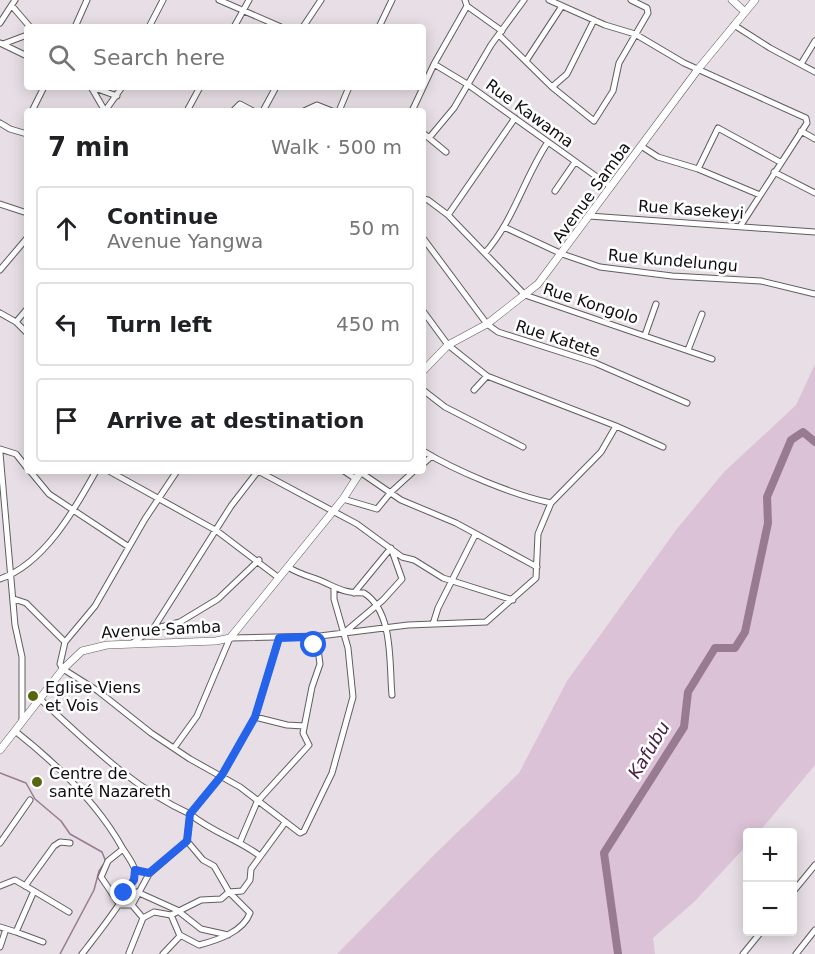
<!DOCTYPE html>
<meta charset="utf-8">
<style>
:root{--surface:#fff;--page:#f6f6f6;--text:#202124;--muted:#757577;--line:#e0e0e0}
body{margin:0;font-family:"DejaVu Sans",sans-serif;background:var(--page);color:var(--text)}
.controls{position:absolute;right:18px;bottom:18px;display:grid;overflow:hidden;border-radius:6px;box-shadow:0 3px 15px #0003}
.controls button{width:54px;height:54px;display:grid;place-items:center;padding:0;border:0;border-bottom:2px solid var(--line);background:var(--surface);color:var(--text);font:30px sans-serif}
.stop{position:absolute;width:18px;height:18px;margin:-14px;border:4px solid #2563eb;border-radius:50%;background:#fff}
.stop.end{background:#2563eb;border-color:#fff;box-shadow:0 2px 6px #0008}
.list{margin:0;padding:0;list-style:none}
h2{display:flex;justify-content:space-between;align-items:center;height:78px;margin:0;padding:0 24px;font-size:26px}
h2 small{font-size:20px;font-weight:400;color:var(--muted)}
.list li{display:grid;grid-template-columns:39px 1fr auto;gap:18px;align-items:center;box-sizing:border-box;height:84px;margin:0 12px 12px;padding:0 12px;border:2px solid var(--line);border-radius:6px}
.list b{display:block;font-size:22px;white-space:nowrap}
.list p{margin:0;font-size:20px;white-space:nowrap;color:var(--muted)}
.list em{font-size:20px;font-style:normal;color:var(--muted)}
.icon{flex:none;width:33px;height:33px;fill:none;stroke:currentColor;stroke-width:2;stroke-linecap:round;stroke-linejoin:round}
.map{position:relative;flex:none;width:815px;height:954px;overflow:hidden}
.search{position:absolute;background:var(--surface);box-shadow:0 3px 15px #0003;left:24px;top:24px;width:402px;height:66px;display:flex;align-items:center;gap:15px;box-sizing:border-box;padding:0 21px;border-radius:6px;color:var(--muted);font-size:22px}
.panel{position:absolute;background:var(--surface);box-shadow:0 3px 15px #0003;left:24px;top:108px;width:402px;height:366px;border-radius:6px}
.map>svg:first-child{display:block}
.green{fill:#dcc2d6}
.lines{fill:none;stroke-linecap:round;stroke-linejoin:round}
.stream{stroke:#987a91;stroke-width:1.5}
.river{stroke:#987a91;stroke-width:8}
.minor-casing{stroke:#625c61;stroke-width:7}
.tertiary-casing{stroke:#625c61;stroke-width:8}
.minor{stroke:#fff;stroke-width:5}
.tertiary{stroke:#fff;stroke-width:7}
.route{stroke:#2563eb;stroke-width:8}
.poi-dot{fill:#57670f;stroke:#fff;stroke-width:2}
.labels{text-anchor:middle;stroke-width:5;stroke-linejoin:round;paint-order:stroke}
.street-label{font-size:16px;fill:#100e10;stroke:#fff}
.poi-label{font-size:16px;fill:#100e10;stroke:#fff;text-anchor:start}
.water-label{font-size:18px;font-style:italic;fill:#492042;stroke:#fff}
</style>
<div class="map">
<svg width="815" height="954" viewBox="0 0 815 954">
<rect width="100%" height="100%" fill="#e7dfe5"/>
<!-- green -->
<path class="green" d="M815 364V765L759 832H748L747 845 695 901 653 938 655 954H337L437 852 519 773 567 681 676 530 724 472 796 405Z"/>
<g class="lines">
<!-- stream -->
<path class="stream" d="M0 773 26 783 35 799 61 821 70 834 102 852 106 862
M60 954 94 890 99 871 103 865"/>
<!-- river -->
<path class="river" d="M618 954 604 853 684 727 688 692 715 648H735L745 632 768 523 767 497 791 440 803 432 815 442"/>
<!-- minor casing -->
<g class="minor-casing">
<path id="minor" d="M219 0 281 27
M465 0 467 6 502 31
M549 0 605 25 635 34 684 63 806 118 807 123 741 225
M12 6 30 27
M467 6 434 64 467 84 611 187
M0 23 15 0
M734 25 770 48 815 72
M75 27 87 0
M149 27 163 0
M234 27 249 0
M303 27 321 0
M379 27 392 0
M499 35 552 87 594 121 613 91 619 63 648 13 647 8 631 0
M0 43 27 56
M3 44 27 35
M526 61 562 6
M801 64 815 41
M91 87 105 111
M92 87 117 96
M552 87 567 74 594 20
M32 111 44 87
M105 111 122 87
M187 111 200 87
M233 111 240 104 253 111
M263 111 276 87
M304 111 317 105 332 111
M339 111 349 87
M412 111 434 64
M0 123 10 129 27 134
M801 131 815 139
M423 133 429 138 454 108 491 45 524 0
M429 138 446 152
M641 146 658 157 698 169 760 195
M698 169 718 128 780 162
M774 172 815 193
M555 191 575 162
M423 199 428 200 448 215 525 295 712 359
M0 204 27 213
M448 215 515 118
M589 216 815 232
M504 227 562 254 600 267 672 276 761 281 815 294
M423 238 487 324 498 332 595 363 687 403
M485 253C514 220 524 178 548 142
M0 270 27 238
M423 311 448 345 487 376
M0 313 16 322 27 333
M16 322 27 309
M645 335 656 304
M688 350 702 314
M423 390 445 407 523 447
M474 390 487 376 616 426
M0 449 16 454 27 468
M423 451C456 471 513 495 551 503
M0 453 15 625 22 657V721
M423 464 432 456
M30 471 49 494 129 547
M109 471 217 531 279 578
M177 471 145 519 95 606 65 642 60 664 63 669 98 691 151 733 190 759 240 787 300 833 304 831 332 773 353 697 348 648 334 599V589
M344 471 356 479
M360 472 401 500 456 523 537 567
M343 499 377 509 391 492 414 471
M288 567C299 574 308 576 319 580 338 588 342 593 364 593 394 612 389 664 392 695
M0 579C44 564 75 509 96 471
M14 599 26 603 65 642
M433 624 438 608 475 535
M153 629 231 506 258 471 357 524 402 557 414 560 443 578 513 600
M345 632 383 600 402 579 391 548 354 593
M320 636 408 625 486 622 536 578 538 534 551 503 601 452 616 426 663 447
M307 637 318 649
M131 644 153 629 180 622 218 599 259 560
M40 699C86 741 132 788 190 814L187 841 149 874 132 905
M255 717 287 725 304 726
M15 731C57 764 97 802 123 849L108 861 101 877 120 905H132L143 918 129 953
M174 748 197 716 230 638 320 636 318 649 320 664 312 687 303 733 309 745 257 802 240 842
M187 841 203 860 214 866 229 892 242 891 250 880 251 869 284 824
M0 843 30 800
M260 856C238 839 213 833 190 814L222 775 255 717 279 638
M0 886 15 880 34 891
M25 886 54 846 60 842 70 843
M137 892 177 910 201 929 228 935
M792 893 815 865
M171 915 201 900 221 899 229 892 250 913C243 932 218 940 199 945L180 935
M143 918 154 912 171 915 180 936 163 954
M0 927 16 932 34 891 69 912
M16 932 43 942
M0 947 6 929
M82 954C92 941 139 883 135 870 133 863 127 855 123 849
M743 954 761 932
M796 954 815 930"/>
</g>
<!-- tertiary casing -->
<g class="tertiary-casing">
<path id="tertiary" d="M732 0 745 12
M423 371 448 345 487 324 538 284 699 68 755 0
M0 750 63 669 82 651 107 645 216 641 230 638 343 499 361 471"/>
</g>
<!-- minor -->
<use href="#minor" class="minor"/>
<!-- tertiary -->
<use href="#tertiary" class="tertiary"/>
</g>
<g class="lines">
<!-- route -->
<path class="route" d="M124 893 134 880 135 870 149 873 187 841 190 814 222 775 255 717 279 638 307 637 314 645"/>
</g>
<!-- markers -->
<g class="poi-dot">
<circle cx="33" cy="696" r="6"/>
<circle cx="37" cy="782" r="6"/>
</g>
<g class="labels">
<!-- street labels -->
<g class="street-label">
<text transform="translate(530 113) rotate(36)" y="6">Rue Kawama</text>
<text transform="translate(591 192) rotate(-54)" y="6">Avenue Samba</text>
<text transform="translate(691 209) rotate(4)" y="6">Rue Kasekeyi</text>
<text transform="translate(673 260) rotate(5)" y="6">Rue Kundelungu</text>
<text transform="translate(591 303) rotate(18)" y="6">Rue Kongolo</text>
<text transform="translate(558 338) rotate(18)" y="6">Rue Katete</text>
<text transform="translate(161 629) rotate(-3)" y="6">Avenue Samba</text>
</g>
<!-- poi labels -->
<g class="poi-label">
<text x="45" y="693">Eglise Viens<tspan x="45" dy="18">et Vois</tspan></text>
<text x="49" y="779">Centre de<tspan x="49" dy="18">santé Nazareth</tspan></text>
</g>
<!-- water labels -->
<g class="water-label">
<text transform="translate(649 750) rotate(-59)" y="6">Kafubu</text>
</g>
</g>
</svg>
<div class="controls">
<button>+</button>
<button>−</button>
</div>
<div class="stop" style="left:314px;top:645px"></div>
<div class="stop end" style="left:124px;top:893px"></div>
<div class="search"><svg class="icon" aria-label="search" viewBox="0 0 24 24"><circle cx="10" cy="10" r="6"/><path d="M15 15l6 6"/></svg>Search here</div>
<section class="panel">
<h2>7 min<small>Walk · 500 m</small></h2>
<ul class="list">
<li><svg class="icon" aria-label="ahead" viewBox="0 0 24 24"><path d="M12 20V5M6 11l6-6 6 6"/></svg><div><b>Continue</b><p>Avenue Yangwa</p></div><em>50 m</em></li>
<li><svg class="icon" aria-label="left" viewBox="0 0 24 24"><path d="M17 20v-9H6M10 6l-5 5 5 5"/></svg><div><b>Turn left</b></div><em>450 m</em></li>
<li><svg class="icon" aria-label="arrive" viewBox="0 0 24 24"><path d="M6 21V4h12l-3 4 3 4H6"/></svg><div><b>Arrive at destination</b></div></li>
</ul>
</section>
</div>
